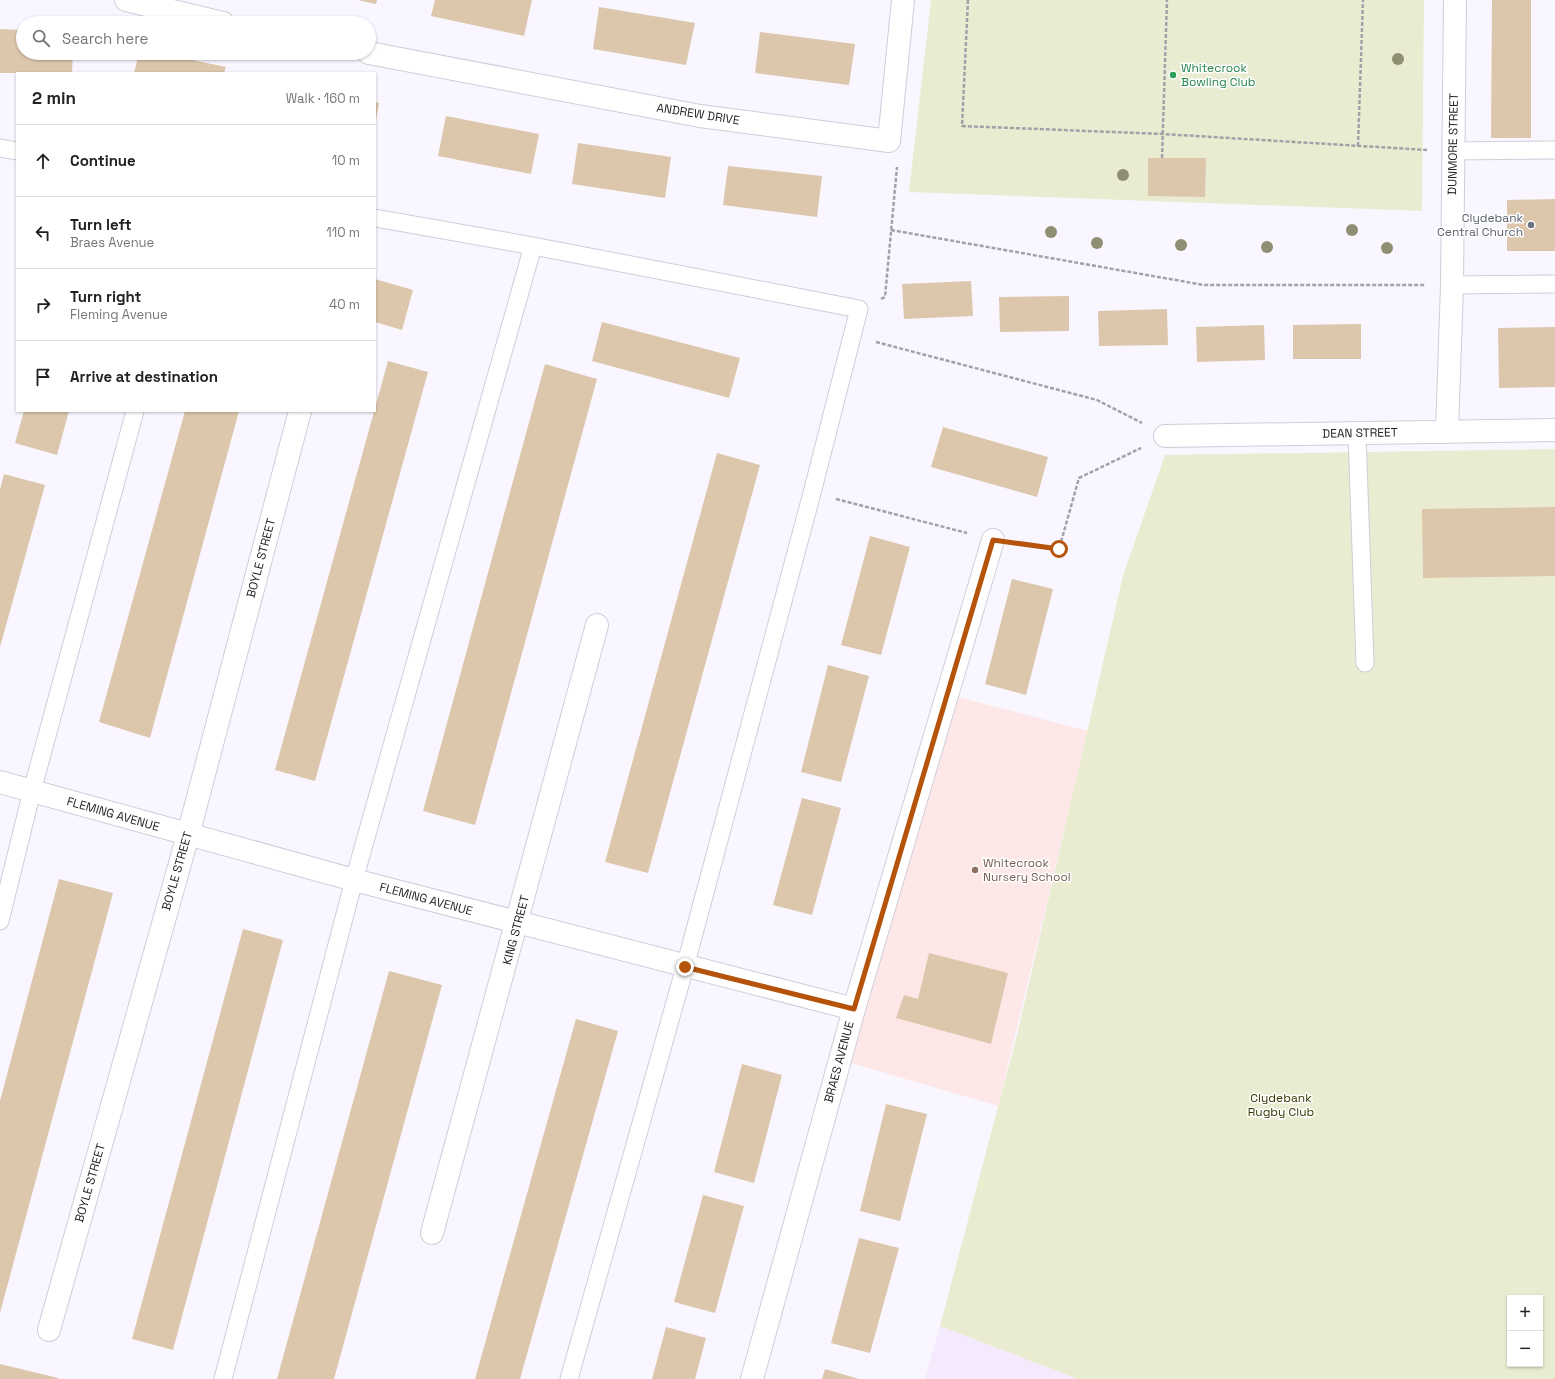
<!DOCTYPE html>
<meta charset="utf-8">
<style>
:root{--surface:#fff;--page:#f2f2f2;--text:#222;--muted:#767676;--line:#e0e0e0}
body{margin:0;font-family:"Space Grotesk",sans-serif;background:var(--page);color:var(--text)}
.controls{position:absolute;right:12px;bottom:12px;display:grid;overflow:hidden;border-radius:0px;box-shadow:0 1px 3px #0004}
.controls button{width:36px;height:36px;display:grid;place-items:center;padding:0;border:0;border-bottom:1px solid var(--line);background:var(--surface);color:var(--text);font:20px sans-serif}
.stop{position:absolute;width:12px;height:12px;margin:-9px;border:3px solid #b45309;border-radius:50%;background:#fff}
.stop.end{background:#b45309;border-color:#fff;box-shadow:0 1px 4px #0008}
.list{margin:0;padding:0;list-style:none}
h2{display:flex;justify-content:space-between;align-items:center;height:52px;margin:0;padding:0 16px;font-size:17px}
h2 small{font-size:13px;font-weight:400;color:var(--muted)}
.list li{display:grid;grid-template-columns:26px 1fr auto;gap:12px;align-items:center;box-sizing:border-box;height:72px;padding:0 16px;border-top:1px solid var(--line)}
.list b{display:block;font-size:15px;white-space:nowrap}
.list p{margin:0;font-size:13px;white-space:nowrap;color:var(--muted)}
.list em{font-size:13px;font-style:normal;color:var(--muted)}
.icon{flex:none;width:22px;height:22px;fill:none;stroke:currentColor;stroke-width:2;stroke-linecap:round;stroke-linejoin:round}
.map{position:relative;flex:none;width:1555px;height:1379px;overflow:hidden}
.search{position:absolute;background:var(--surface);box-shadow:0 1px 3px #0004;left:16px;top:16px;width:360px;height:44px;display:flex;align-items:center;gap:10px;box-sizing:border-box;padding:0 14px;border-radius:22px;color:var(--muted);font-size:15px}
.panel{position:absolute;background:var(--surface);box-shadow:0 1px 3px #0004;left:16px;top:72px;width:360px;height:340px;border-radius:0px}
.map>svg:first-child{display:block}
.industrial{fill:#f5e9fd}
.education{fill:#fee8e7}
.green{fill:#eaecd1;fill-rule:evenodd}
.building{fill:#dcc7ac}
.lines{fill:none;stroke-linecap:round;stroke-linejoin:round}
.lane-casing{stroke:#d1ccda;stroke-width:19}
.street-casing{stroke:#d1ccda;stroke-width:24}
.path{stroke:#a3a0a7;stroke-width:2.5;stroke-dasharray:4 2;stroke-linecap:butt}
.lane{stroke:#fff;stroke-width:17}
.street{stroke:#fff;stroke-width:22}
.tree{fill:#8f8e73}
.route{stroke:#b45309;stroke-width:5}
.leisure-dot{fill:#2e9e5b;stroke:#fff;stroke-width:1.5}
.worship-dot{fill:#6b7280;stroke:#fff;stroke-width:1.5}
.education-dot{fill:#8d6e63;stroke:#fff;stroke-width:1.5}
.labels{text-anchor:middle;stroke-width:3;stroke-linejoin:round;paint-order:stroke}
.leisure-label{font-size:12px;fill:#27864d;stroke:#fff;text-anchor:start}
.street-label{font-size:12px;fill:#252328;stroke:#fff}
.worship-label{font-size:12px;fill:#5b616d;stroke:#fff;text-anchor:end}
.education-label{font-size:12px;fill:#785e54;stroke:#fff;text-anchor:start}
.park-label{font-size:12px;fill:#383900;stroke:#fff}
</style>
<div class="map">
<svg width="1555" height="1379" viewBox="0 0 1555 1379">
<rect width="100%" height="100%" fill="#f9f6ff"/>
<!-- industrial -->
<path class="industrial" d="M940 1326 1078 1379H925Z"/>
<!-- education -->
<path class="education" d="M947 694 1088 731 998 1106 841 1060Z"/>
<!-- green -->
<path class="green" d="M931 0H1424L1422 211 909 192Z
M1555 449V1379H1078L940 1326 1017 1035 1123 576 1165 455ZM1510 1298H1540V1364H1510Z"/>
<!-- building -->
<path class="building" d="M358 0H377L376 4Z
M435 0H532L524 36 431 16Z
M1492 0H1531V138H1491Z
M599 7 695 23 686 65 593 49Z
M0 29 23 30V53H73L72 73H0Z
M760 32 855 44 849 85 755 73Z
M139 53H159L226 67 224 73H134Z
M375 102 379 103 376 120H375Z
M446 116 539 134 531 174 438 156Z
M578 143 671 157 665 198 572 184Z
M1148 158H1206L1205 197 1148 196Z
M728 166 822 176 817 217 723 205Z
M1555 199V251H1507V200Z
M375 279 413 290 402 330 375 322Z
M971 281 973 316 904 319 902 284Z
M1069 296V331L1000 332 999 297Z
M1167 309 1168 345 1099 346 1098 311Z
M602 322 740 358 729 398 592 361Z
M1361 324V359H1293V325Z
M1264 325 1265 360 1197 362 1196 327Z
M1555 327V387L1499 388 1498 328Z
M388 361 428 372 315 781 275 770Z
M545 364 597 379 475 825 423 811Z
M24 411H69L57 455 15 443Z
M185 411H239L150 738 99 722Z
M943 427 1048 457 1037 497 931 467Z
M717 453 760 465 648 873 605 862Z
M4 474 45 485 0 647V490Z
M1555 507V576L1423 578 1422 509Z
M870 536 910 547 881 655 841 645Z
M1012 579 1053 589 1026 695 985 684Z
M828 665 869 676 841 782 801 772Z
M802 798 841 808 812 915 773 905Z
M59 879 113 893 0 1313V1101Z
M243 929 283 940 173 1350 132 1339Z
M929 953 1008 973 991 1044 896 1018 904 995 918 999Z
M389 971 442 985 334 1379H277Z
M576 1019 618 1031 520 1379H475Z
M742 1064 782 1075 754 1183 714 1172Z
M886 1104 927 1114 900 1221 860 1211Z
M703 1195 744 1206 715 1313 674 1302Z
M859 1238 899 1248 870 1353 831 1343Z
M666 1327 706 1338 695 1379H652Z
M0 1364 58 1378V1379H0Z
M825 1369 859 1379H822Z"/>
<g class="lines">
<!-- lane casing -->
<g class="lane-casing">
<path id="lane" d="M0 148 17 151
M1453 151 1555 150
M375 218 533 246 859 309 812 493 685 967 569 1379
M1452 285 1555 284
M1357 433 1365 663
M0 921 32 791 135 411
M223 1379 354 880 533 246"/>
</g>
<!-- street casing -->
<g class="street-casing">
<path id="street" d="M126 0 223 23
M369 53 700 116 889 141 903 0
M1447 432 1452 285 1455 0
M1165 436 1555 430
M0 782 354 880 854 1009
M432 1233 597 625
M49 1330 188 835 300 411
M752 1379 854 1009 993 540"/>
</g>
<!-- path -->
<path class="path" d="M968 0 962 126 1163 134 1427 150
M1358 146 1363 0
M1162 158 1167 0
M891 230 1204 285H1425
M881 299 885 297 897 167
M876 342 1097 400 1142 423
M836 499 967 533
M1019 543 1059 549 1079 478 1141 448"/>
<!-- lane -->
<use href="#lane" class="lane"/>
<!-- street -->
<use href="#street" class="street"/>
</g>
<!-- trees -->
<g class="tree">
<circle cx="1398" cy="59" r="6"/>
<circle cx="1123" cy="175" r="6"/>
<circle cx="1352" cy="230" r="6"/>
<circle cx="1051" cy="232" r="6"/>
<circle cx="1097" cy="243" r="6"/>
<circle cx="1181" cy="245" r="6"/>
<circle cx="1267" cy="247" r="6"/>
<circle cx="1387" cy="248" r="6"/>
</g>
<g class="lines">
<!-- route -->
<path class="route" d="M685 967 854 1009 993 540 1059 549"/>
</g>
<!-- markers -->
<circle class="leisure-dot" cx="1173" cy="75" r="4"/>
<circle class="worship-dot" cx="1531" cy="225" r="4"/>
<circle class="education-dot" cx="975" cy="870" r="4"/>
<g class="labels">
<!-- leisure labels -->
<g class="leisure-label">
<text x="1181" y="72">Whitecrook<tspan x="1181" dy="14">Bowling Club</tspan></text>
</g>
<!-- street labels -->
<g class="street-label">
<text transform="translate(698 114) rotate(9)" y="4">ANDREW DRIVE</text>
<text transform="translate(1453 144) rotate(-89)" y="4">DUNMORE STREET</text>
<text transform="translate(1360 433) rotate(-1)" y="4">DEAN STREET</text>
<text transform="translate(261 558) rotate(-75)" y="4">BOYLE STREET</text>
<text transform="translate(113 814) rotate(16)" y="4">FLEMING AVENUE</text>
<text transform="translate(177 871) rotate(-74)" y="4">BOYLE STREET</text>
<text transform="translate(426 899) rotate(15)" y="4">FLEMING AVENUE</text>
<text transform="translate(516 930) rotate(-75)" y="4">KING STREET</text>
<text transform="translate(839 1062) rotate(-75)" y="4">BRAES AVENUE</text>
<text transform="translate(90 1183) rotate(-74)" y="4">BOYLE STREET</text>
</g>
<!-- worship labels -->
<g class="worship-label">
<text x="1523" y="222">Clydebank<tspan x="1523" dy="14">Central Church</tspan></text>
</g>
<!-- education labels -->
<g class="education-label">
<text x="983" y="867">Whitecrook<tspan x="983" dy="14">Nursery School</tspan></text>
</g>
<!-- park labels -->
<g class="park-label">
<text x="1281" y="1102">Clydebank<tspan x="1281" dy="14">Rugby Club</tspan></text>
</g>
</g>
</svg>
<div class="controls">
<button>+</button>
<button>−</button>
</div>
<div class="stop" style="left:1059px;top:549px"></div>
<div class="stop end" style="left:685px;top:967px"></div>
<div class="search"><svg class="icon" aria-label="search" viewBox="0 0 24 24"><circle cx="10" cy="10" r="6"/><path d="M15 15l6 6"/></svg>Search here</div>
<section class="panel">
<h2>2 min<small>Walk · 160 m</small></h2>
<ul class="list">
<li><svg class="icon" aria-label="ahead" viewBox="0 0 24 24"><path d="M12 20V5M6 11l6-6 6 6"/></svg><div><b>Continue</b></div><em>10 m</em></li>
<li><svg class="icon" aria-label="left" viewBox="0 0 24 24"><path d="M17 20v-9H6M10 6l-5 5 5 5"/></svg><div><b>Turn left</b><p>Braes Avenue</p></div><em>110 m</em></li>
<li><svg class="icon" aria-label="right" viewBox="0 0 24 24"><path d="M7 20v-9h11M14 6l5 5-5 5"/></svg><div><b>Turn right</b><p>Fleming Avenue</p></div><em>40 m</em></li>
<li><svg class="icon" aria-label="arrive" viewBox="0 0 24 24"><path d="M6 21V4h12l-3 4 3 4H6"/></svg><div><b>Arrive at destination</b></div></li>
</ul>
</section>
</div>
